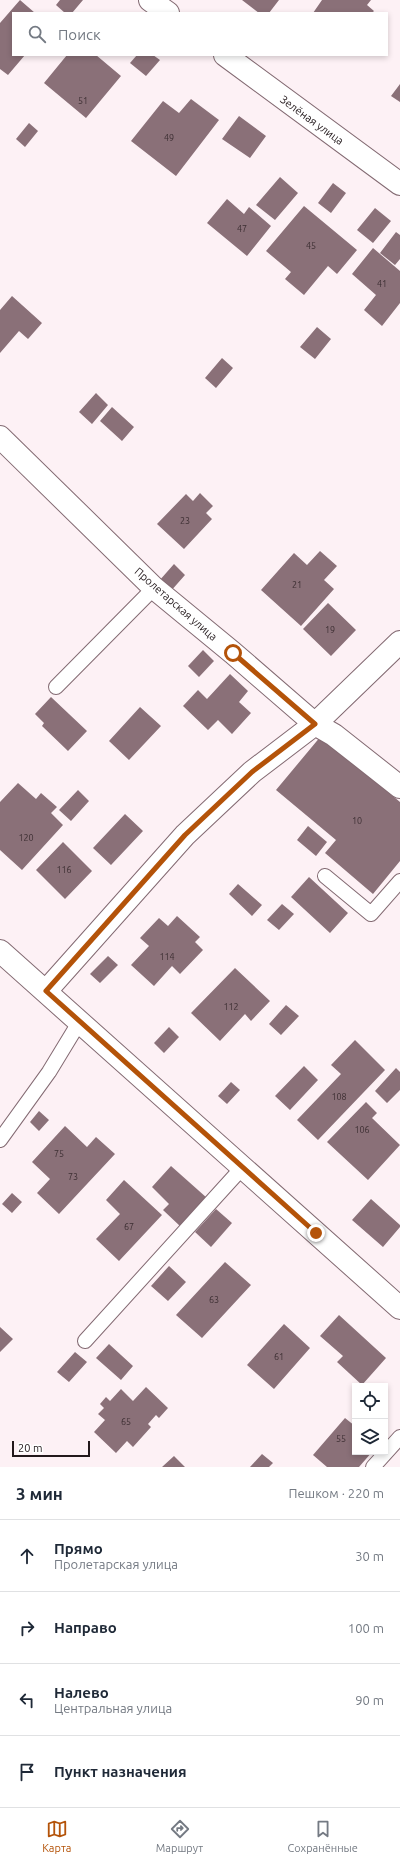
<!DOCTYPE html>
<html lang="ru">
<meta charset="utf-8">
<style>
:root{--surface:#fff;--page:#f2f2f3;--text:#1f2937;--muted:#747a83;--line:#e0e1e3;--accent:#b45309}
body{margin:0;font-family:Ubuntu,sans-serif;background:var(--page);color:var(--text)}
.controls{position:absolute;right:12px;bottom:12px;display:grid;overflow:hidden;border-radius:0px;box-shadow:0 2px 6px #0003}
.controls button{width:36px;height:36px;display:grid;place-items:center;padding:0;border:0;border-bottom:1px solid var(--line);background:var(--surface);color:var(--text);font:20px sans-serif}
.scale{position:absolute;left:12px;bottom:10px;width:78px;box-sizing:border-box;padding-left:4px;border:2px solid #22181b;border-top:0;font-size:11px;line-height:14px;white-space:nowrap;color:#22181b;-webkit-text-stroke:3px #fff;paint-order:stroke}
.stop{position:absolute;width:12px;height:12px;margin:-9px;border:3px solid #b45309;border-radius:50%;background:#fff}
.stop.end{background:#b45309;border-color:#fff;box-shadow:0 1px 4px #0008}
.list{margin:0;padding:0;list-style:none}
h2{display:flex;justify-content:space-between;align-items:center;height:52px;margin:0;padding:0 16px;font-size:17px}
h2 small{font-size:13px;font-weight:400;color:var(--muted)}
.list li{display:grid;grid-template-columns:26px 1fr auto;gap:12px;align-items:center;box-sizing:border-box;height:72px;padding:0 16px;border-top:1px solid var(--line)}
.list b{display:block;font-size:15px;white-space:nowrap}
.list p{margin:0;font-size:13px;white-space:nowrap;color:var(--muted)}
.list em{font-size:13px;font-style:normal;color:var(--muted)}
.icon{flex:none;width:22px;height:22px;fill:none;stroke:currentColor;stroke-width:2;stroke-linecap:round;stroke-linejoin:round}
.map{position:relative;flex:none;width:400px;height:1467px;overflow:hidden}
.search{position:absolute;background:var(--surface);box-shadow:0 2px 6px #0003;left:12px;right:12px;top:12px;height:44px;display:flex;align-items:center;gap:10px;box-sizing:border-box;padding:0 14px;border-radius:0px;color:var(--muted);font-size:15px}
.sheet{height:340px;background:var(--surface)}
nav{display:flex;justify-content:space-around;align-items:center;box-sizing:border-box;height:56px;border-top:1px solid var(--line);background:var(--surface);font-size:11px;color:var(--muted)}
nav a{display:grid;justify-items:center;gap:2px}
nav .on{color:var(--accent)}
.map>svg:first-child{display:block}
.building{fill:#8a7078}
.lines{fill:none;stroke-linecap:round;stroke-linejoin:round}
.service-casing{stroke:#836a72;stroke-width:16}
.minor-casing{stroke:#836a72;stroke-width:24}
.service{stroke:#fff;stroke-width:14}
.minor{stroke:#fff;stroke-width:22}
.route{stroke:#b45309;stroke-width:5}
.labels{text-anchor:middle;stroke-width:3;stroke-linejoin:round;paint-order:stroke}
.number-label{font-size:9px;fill:#3c2e32}
.street-label{font-size:11px;fill:#22181b;stroke:#fff}
</style>
<div class="map">
<svg width="400" height="1467" viewBox="0 0 400 1467">
<rect width="100%" height="100%" fill="#fdf1f5"/>
<!-- building -->
<path class="building" d="M20 0 35 13H13V55H25L8 75 0 69V23Z
M60 0H83L72 13H65L56 5Z
M242 0H279L269 13H259Z
M322 0H371L367 5 374 11 372 13H313Z
M67 55H96L121 76 86 118 44 83Z
M137 55H153L160 60 146 76 130 63Z
M400 84V102L391 96Z
M191 99 219 120 176 176 131 141 163 101 179 113Z
M239 116 266 136 250 158 222 139Z
M29 123 38 131 25 147 16 139Z
M280 177 298 193 275 220 256 205Z
M333 183 346 193 331 213 318 203Z
M227 199 244 214 249 207 271 226 247 256 207 223Z
M304 206 357 250 337 274 328 266 304 295 285 279 291 272 266 251Z
M375 208 391 221 373 243 357 230Z
M396 232 400 235V259L395 265 380 253Z
M373 248 400 271V303L382 326 364 310 376 295 352 274Z
M12 296 42 323 28 339 19 331 0 353V310Z
M317 327 331 339 315 359 300 347Z
M222 358 233 368 216 388 205 378Z
M96 393 108 405 92 424 79 412Z
M112 407 134 427 122 441 100 421Z
M200 493 213 506 206 513 212 519 184 549 157 524 186 494 193 501Z
M320 551 337 566 324 580 334 589 301 626 261 590 294 553 307 565Z
M174 564 185 575 170 592 159 581Z
M328 603 356 630 331 656 303 629Z
M203 650 214 661 199 677 188 666Z
M230 674 248 691 239 702 251 713 232 734 218 720 208 730 183 706 198 690 207 699Z
M51 697 87 731 68 751 42 726 44 723 35 714Z
M140 707 161 726 129 760 109 741Z
M321 736 400 802V861L373 894 325 853 336 840 276 790Z
M18 783 36 799 41 793 57 807 51 813 63 825 22 870 0 850V802Z
M78 790 89 801 71 821 59 810Z
M125 814 143 831 111 865 93 848Z
M308 826 327 842 316 856 297 840Z
M63 842 92 871 65 899 36 870Z
M309 877 348 913 330 933 291 897Z
M238 884 262 905 252 916 229 894Z
M282 904 294 914 279 930 267 920Z
M177 916 200 937 195 942 203 950 180 974 172 966 154 986 131 965 149 946 140 938 159 918 168 926Z
M108 956 118 965 100 983 90 974Z
M235 968 270 1001 251 1021 245 1014 220 1041 191 1013Z
M286 1005 299 1016 281 1035 269 1024Z
M169 1027 179 1037 164 1053 154 1043Z
M355 1040 385 1070 318 1140 297 1120 341 1074 331 1065Z
M304 1066 318 1080 290 1110 275 1096Z
M396 1068 400 1072V1090L387 1103 375 1091Z
M231 1082 240 1090 227 1104 218 1096Z
M366 1102 377 1113 372 1118 400 1145 368 1180 327 1142Z
M39 1111 49 1120 39 1131 30 1122Z
M65 1126 87 1147 96 1137 115 1154 59 1214 37 1193 50 1179 32 1162Z
M171 1166 207 1198 181 1227 163 1210 169 1204 152 1187Z
M124 1180 162 1215 119 1261 96 1239 120 1214 106 1200Z
M12 1193 22 1202 12 1213 2 1204Z
M371 1199 400 1225V1227L383 1247 352 1220Z
M216 1209 232 1223 211 1247 195 1232Z
M225 1262 251 1285 202 1338 176 1315Z
M169 1266 186 1282 168 1301 151 1286Z
M339 1315 386 1358 362 1385 337 1362 343 1356 320 1336Z
M284 1324 310 1348 274 1389 247 1365Z
M0 1327 13 1339 0 1352Z
M109 1344 133 1366 121 1380 96 1358Z
M75 1352 87 1362 69 1382 57 1372Z
M146 1387 168 1408 159 1418 156 1415 148 1424 151 1427 133 1447 127 1441 116 1453 94 1432 105 1420 98 1414 104 1408 100 1404 106 1397 110 1401 121 1389 133 1401Z
M345 1418 355 1426V1452H372L359 1467H327L313 1455Z
M262 1454 273 1463 269 1467H250Z
M174 1456 185 1467H162Z"/>
<g class="lines">
<!-- service casing -->
<g class="service-casing">
<path id="service" d="M56 687 154 588
M325 876 371 914 400 881
M0 1140 49 1072 80 1021
M85 1341 242 1168
M373 1467 400 1437"/>
</g>
<!-- minor casing -->
<g class="minor-casing">
<path id="minor" d="M150 0 168 13
M225 55 400 184
M0 437 154 588 233 653 315 724 334 735 400 787
M0 951 400 1308
M46 991 185 835 252 772 315 724 400 642"/>
</g>
<!-- service -->
<use href="#service" class="service"/>
<!-- minor -->
<use href="#minor" class="minor"/>
</g>
<g class="lines">
<!-- route -->
<path class="route" d="M233 653 315 724 252 772 185 835 46 991 316 1233"/>
</g>
<g class="labels">
<!-- number labels -->
<g class="number-label">
<text x="83" y="104">51</text>
<text x="169" y="141">49</text>
<text x="242" y="232">47</text>
<text x="311" y="249">45</text>
<text x="382" y="287">41</text>
<text x="185" y="524">23</text>
<text x="297" y="588">21</text>
<text x="330" y="633">19</text>
<text x="357" y="824">10</text>
<text x="26" y="841">120</text>
<text x="64" y="873">116</text>
<text x="167" y="960">114</text>
<text x="231" y="1010">112</text>
<text x="339" y="1100">108</text>
<text x="362" y="1133">106</text>
<text x="59" y="1157">75</text>
<text x="73" y="1180">73</text>
<text x="129" y="1230">67</text>
<text x="214" y="1303">63</text>
<text x="279" y="1360">61</text>
<text x="126" y="1425">65</text>
<text x="341" y="1442">55</text>
</g>
<!-- street labels -->
<g class="street-label">
<text transform="translate(312 120) rotate(36)" y="4">Зелёная улица</text>
<text transform="translate(176 604) rotate(41)" y="4">Пролетарская улица</text>
</g>
</g>
</svg>
<div class="controls">
<button><svg class="icon" aria-label="locate" viewBox="0 0 24 24"><circle cx="12" cy="12" r="6"/><path d="M12 2v4M12 18v4M2 12h4M18 12h4"/></svg></button>
<button><svg class="icon" aria-label="layers" viewBox="0 0 24 24"><path d="M12 4l9 5-9 5-9-5zM3 14l9 5 9-5"/></svg></button>
</div>
<div class="scale">20 m</div>
<div class="stop" style="left:233px;top:653px"></div>
<div class="stop end" style="left:316px;top:1233px"></div>
<div class="search"><svg class="icon" aria-label="search" viewBox="0 0 24 24"><circle cx="10" cy="10" r="6"/><path d="M15 15l6 6"/></svg>Поиск</div>
</div>
<section class="sheet">
<h2>3 мин<small>Пешком · 220 m</small></h2>
<ul class="list">
<li><svg class="icon" aria-label="ahead" viewBox="0 0 24 24"><path d="M12 20V5M6 11l6-6 6 6"/></svg><div><b>Прямо</b><p>Пролетарская улица</p></div><em>30 m</em></li>
<li><svg class="icon" aria-label="right" viewBox="0 0 24 24"><path d="M7 20v-9h11M14 6l5 5-5 5"/></svg><div><b>Направо</b></div><em>100 m</em></li>
<li><svg class="icon" aria-label="left" viewBox="0 0 24 24"><path d="M17 20v-9H6M10 6l-5 5 5 5"/></svg><div><b>Налево</b><p>Центральная улица</p></div><em>90 m</em></li>
<li><svg class="icon" aria-label="arrive" viewBox="0 0 24 24"><path d="M6 21V4h12l-3 4 3 4H6"/></svg><div><b>Пункт назначения</b></div></li>
</ul>
</section>
<nav>
<a class="on"><svg class="icon" aria-label="map" viewBox="0 0 24 24"><path d="M3 6l6-2 6 2 6-2v14l-6 2-6-2-6 2zM9 4v14M15 6v14"/></svg>Карта</a>
<a><svg class="icon" aria-label="directions" viewBox="0 0 24 24"><path d="M12 3l9 9-9 9-9-9zM9 14v-3h6M13 9l2 2-2 2"/></svg>Маршрут</a>
<a><svg class="icon" aria-label="saved" viewBox="0 0 24 24"><path d="M7 4h10v16l-5-4-5 4z"/></svg>Сохранённые</a>
</nav>
